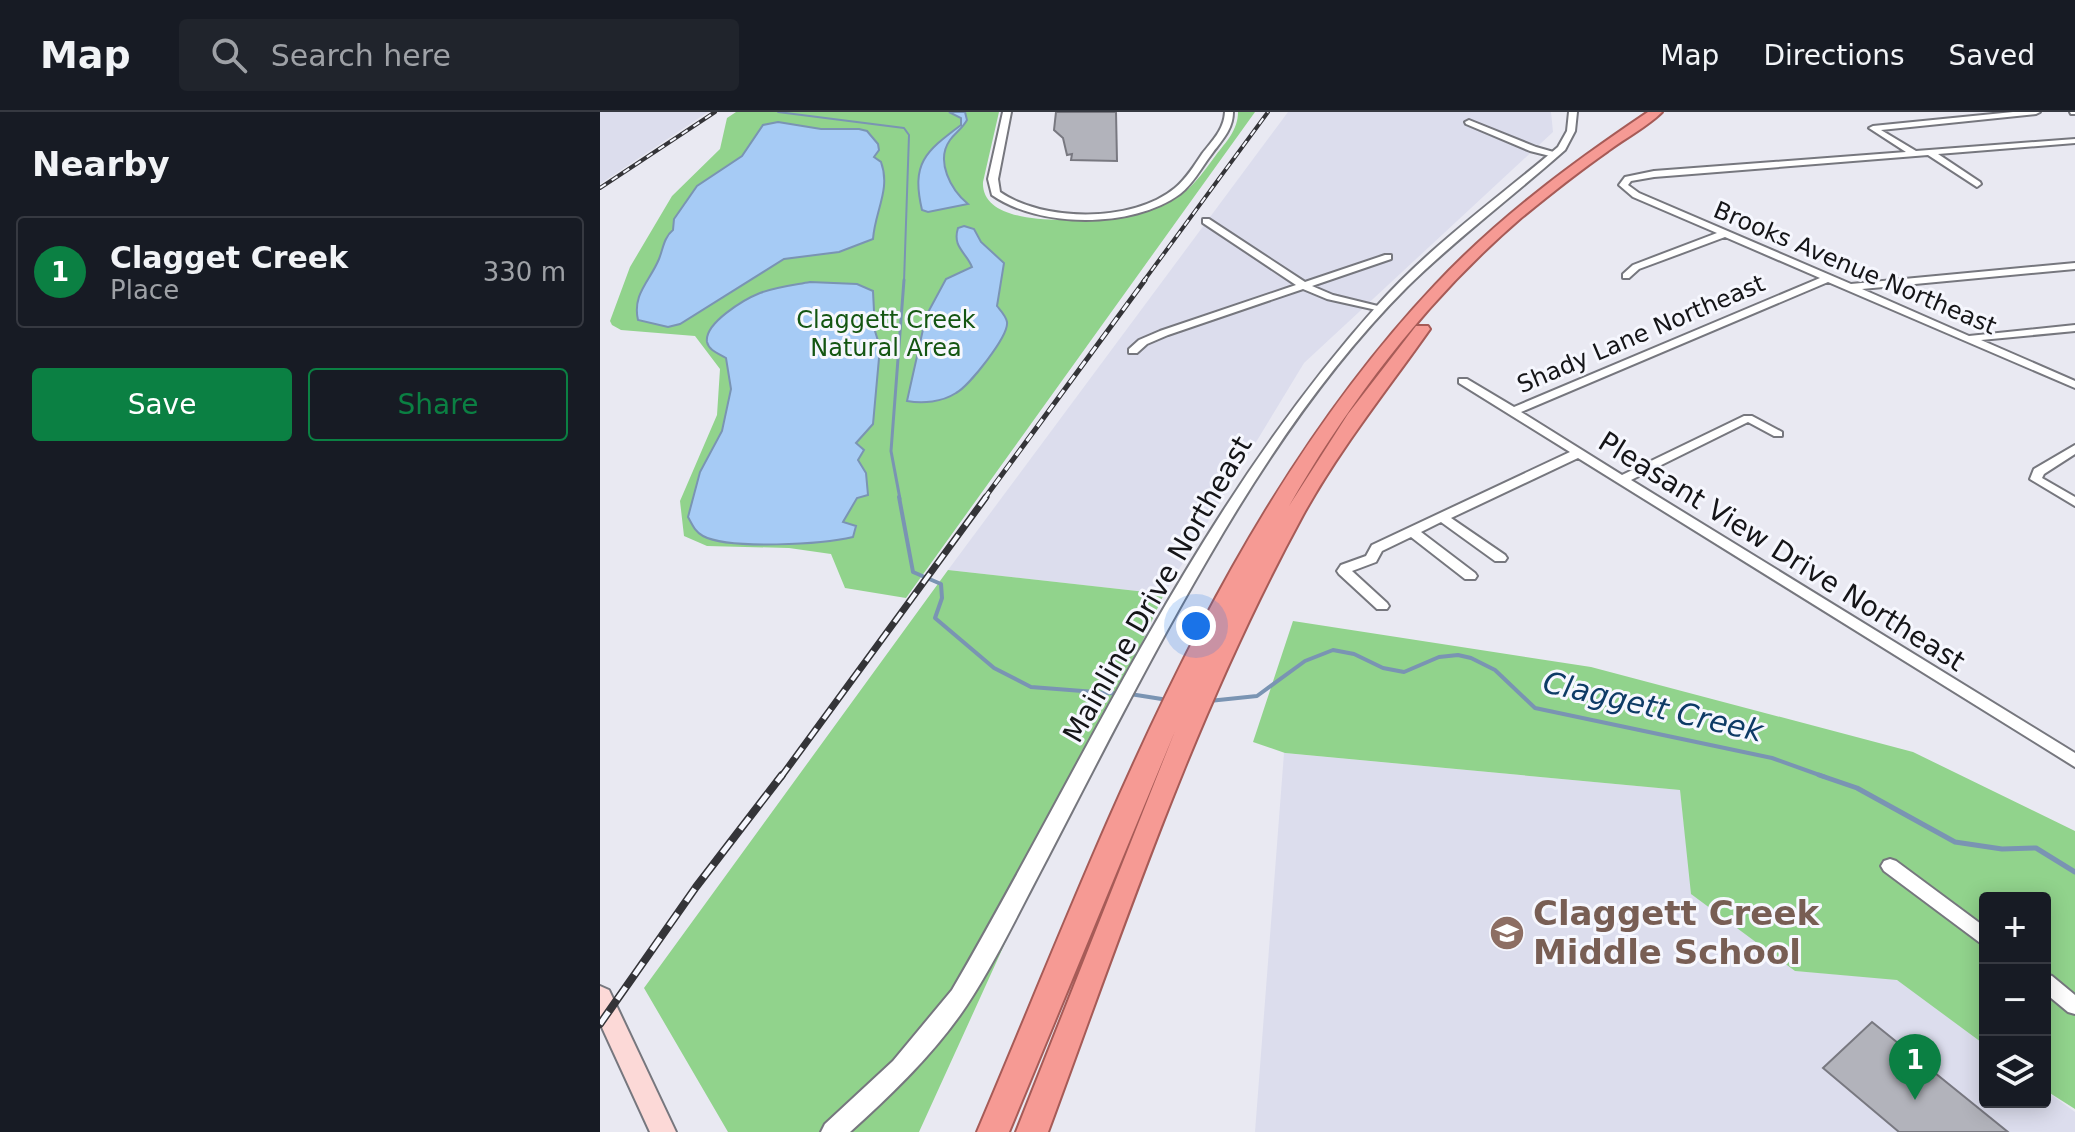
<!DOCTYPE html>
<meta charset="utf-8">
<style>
:root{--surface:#171b24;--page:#20242c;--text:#f1f3f6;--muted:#9ea1a6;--line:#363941;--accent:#0b8043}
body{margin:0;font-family:"DejaVu Sans",sans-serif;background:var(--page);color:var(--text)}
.controls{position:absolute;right:24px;bottom:24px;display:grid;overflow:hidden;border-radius:8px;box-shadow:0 4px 20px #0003}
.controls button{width:72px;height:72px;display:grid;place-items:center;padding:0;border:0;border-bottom:2px solid var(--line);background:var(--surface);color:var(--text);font:40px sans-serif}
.you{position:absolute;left:596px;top:514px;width:28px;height:28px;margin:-20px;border:6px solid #fff;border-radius:50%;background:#1a73e8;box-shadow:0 0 0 12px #1a73e833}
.badge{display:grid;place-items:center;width:52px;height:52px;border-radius:50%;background:var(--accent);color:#fff;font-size:26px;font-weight:700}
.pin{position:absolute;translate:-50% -66px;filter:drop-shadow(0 2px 4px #0008)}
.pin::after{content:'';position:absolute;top:42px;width:28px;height:24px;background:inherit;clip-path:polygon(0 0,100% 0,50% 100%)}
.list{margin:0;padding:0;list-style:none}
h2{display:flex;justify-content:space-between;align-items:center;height:104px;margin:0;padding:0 32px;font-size:34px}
h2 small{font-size:26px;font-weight:400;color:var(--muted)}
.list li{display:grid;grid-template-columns:52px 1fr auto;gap:24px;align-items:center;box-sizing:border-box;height:112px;margin:0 16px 16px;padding:0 16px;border:2px solid var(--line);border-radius:8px}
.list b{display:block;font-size:30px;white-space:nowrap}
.list p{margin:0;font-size:26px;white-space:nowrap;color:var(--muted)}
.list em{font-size:26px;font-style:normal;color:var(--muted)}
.actions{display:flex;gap:16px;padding:24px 32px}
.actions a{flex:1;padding:18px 0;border:2px solid var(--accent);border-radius:8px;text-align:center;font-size:28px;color:var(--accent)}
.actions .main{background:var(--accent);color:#fff}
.icon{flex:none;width:44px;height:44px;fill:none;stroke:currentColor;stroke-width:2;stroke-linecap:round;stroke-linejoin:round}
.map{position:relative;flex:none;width:1475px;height:1020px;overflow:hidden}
header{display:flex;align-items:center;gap:48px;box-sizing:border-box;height:112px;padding:0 40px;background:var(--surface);border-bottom:2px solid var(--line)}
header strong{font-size:38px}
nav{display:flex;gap:44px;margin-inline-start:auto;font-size:28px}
.search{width:560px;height:72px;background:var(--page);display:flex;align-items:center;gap:20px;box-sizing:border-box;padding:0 28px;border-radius:8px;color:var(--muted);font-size:30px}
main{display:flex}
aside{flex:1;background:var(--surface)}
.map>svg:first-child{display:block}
.built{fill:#dcdded}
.green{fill:#91d38c}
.water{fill:#a6cbf5;stroke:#7a94b3;stroke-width:2}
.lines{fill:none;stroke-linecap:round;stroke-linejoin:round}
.stream-far3{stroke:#7a94b3;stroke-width:2}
.stream-far2{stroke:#7a94b3;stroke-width:3}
.stream-far1{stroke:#7a94b3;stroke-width:4}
.stream{stroke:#7a94b3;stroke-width:5}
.building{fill:#b2b3bb;stroke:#787880;stroke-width:2}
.minor-casing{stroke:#76777e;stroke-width:4}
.tertiary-casing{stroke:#76777e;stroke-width:4}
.secondary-casing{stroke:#76777e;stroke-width:4}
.trunk-casing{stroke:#a65b57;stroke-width:4}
.minor{fill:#fff;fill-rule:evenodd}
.tertiary{fill:#fff;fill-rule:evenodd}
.secondary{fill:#fcd9d7;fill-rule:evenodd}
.trunk{fill:#f69a94;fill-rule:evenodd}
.rail-far3-casing{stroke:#343438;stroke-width:4}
.rail-far2-casing{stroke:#343438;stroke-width:5}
.rail-far1-casing{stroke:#343438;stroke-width:7}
.rail-casing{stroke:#343438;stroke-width:8}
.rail-far3{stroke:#f6f7fe;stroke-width:2;stroke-dasharray:7;stroke-linecap:butt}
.rail-far2{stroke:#f6f7fe;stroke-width:3;stroke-dasharray:9;stroke-linecap:butt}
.rail-far1{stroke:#f6f7fe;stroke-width:4;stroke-dasharray:12;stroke-linecap:butt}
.rail{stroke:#f6f7fe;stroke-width:5;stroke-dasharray:15;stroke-linecap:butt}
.labels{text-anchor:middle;stroke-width:6;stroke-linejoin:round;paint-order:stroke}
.far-street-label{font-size:24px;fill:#151518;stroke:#f6f7fe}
.far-park-label{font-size:24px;fill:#145612;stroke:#f6f7fe}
.street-label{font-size:28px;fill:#151518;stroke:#f6f7fe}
.water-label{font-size:30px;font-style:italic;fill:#0e3b66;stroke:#f6f7fe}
.near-education-label{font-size:34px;font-weight:bold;fill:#785e54;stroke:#f6f7fe;text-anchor:start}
</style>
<header>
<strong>Map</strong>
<div class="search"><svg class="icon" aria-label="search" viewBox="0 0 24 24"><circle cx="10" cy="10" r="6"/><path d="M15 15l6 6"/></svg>Search here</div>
<nav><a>Map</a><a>Directions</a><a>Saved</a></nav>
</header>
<main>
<aside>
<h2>Nearby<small></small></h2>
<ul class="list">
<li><span class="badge">1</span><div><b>Clagget Creek</b><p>Place</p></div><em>330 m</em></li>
</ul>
<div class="actions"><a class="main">Save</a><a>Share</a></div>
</aside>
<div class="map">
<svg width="1475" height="1020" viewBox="0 0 1475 1020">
<rect width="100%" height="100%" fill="#e9e9f2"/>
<!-- built -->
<path class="built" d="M0 0H108L0 72Z
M688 0H951L953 20 704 251 564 482 348 458Z
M684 641 1080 678 1092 782 1195 859 1297 867 1385 933V990H1445V978L1475 1000V1020H655Z"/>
<!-- green -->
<path class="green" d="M136 0H399L383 70C380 128 536 106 568 91 590 80 602 62 616 43 626 30 638 18 638 0H655L306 486 245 476 231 442 189 436 107 434 84 424 80 389 117 303 120 257 95 224 21 218 12 213 10 209 30 155 72 84 120 37 127 6Z
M348 458 564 482 319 1020H128L44 876Z
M693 509 991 555 1313 640 1475 719V997L1445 978V786H1385V933L1297 868 1195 859 1091 782 1080 678 685 641 653 630Z"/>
<!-- water -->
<path class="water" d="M349 0H365L367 8C362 17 356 20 350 28 335 49 351 78 368 92L328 100 322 98C311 51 325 40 361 13V6Z
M178 10 221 17H259L267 19 278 32 279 38 274 45 281 50C291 77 275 99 273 127L239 140 184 147 80 212 68 215 38 208C32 182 50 169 59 147 63 137 64 125 73 118L74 107 97 74 142 44 163 13Z
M364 114 374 117 381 130 404 151 397 194C401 199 406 204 407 210 409 224 369 274 356 281 342 290 323 292 307 289L326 204 346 167 372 155C366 140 352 135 358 116Z
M210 170 257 172 273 179 275 219 280 235 273 312 256 331 264 338 258 348 266 361 268 383 257 386 243 410 256 414 253 425C224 432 129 438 103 424 95 420 92 412 88 405L100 360 122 319 131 277 126 246C120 242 109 239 107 230 104 211 145 187 160 181 176 175 194 173 210 170Z"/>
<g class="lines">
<!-- stream-far3 -->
<path class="stream-far3" d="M178 0 304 16 309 23 304 170"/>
<!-- stream-far2 -->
<path class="stream-far2" d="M300 387 291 339 304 168"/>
<!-- stream-far1 -->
<path class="stream-far1" d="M299 385 313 460 341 472 342 486 335 506 394 556 431 575 521 582
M530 582 568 588
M609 589 657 584 705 549 733 538 754 542 783 556 804 560 839 545 858 543 871 546 895 558 935 596 1172 646 1225 665"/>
<!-- stream -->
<path class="stream" d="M1219 663 1257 676 1355 730 1402 737 1436 736 1475 760"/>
</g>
<!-- building -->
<path class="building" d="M456 0H516L517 49 471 48 472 42 467 43 463 26 454 18Z
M1272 910 1408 1020H1299L1223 956Z"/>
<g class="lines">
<!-- minor casing -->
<g class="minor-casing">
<path id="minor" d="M1413 0H1440L1436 2 1281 18 1316 39 1475 27V31L1338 42 1380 70 1381 72 1377 75 1328 43 1054 65 1031 69 1028 73 1039 81 1251 172 1475 151V157L1262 177 1369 224 1475 213V219L1381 228 1475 269V276L1228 170 921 300 1022 363 1144 304H1152L1182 320V324H1174L1148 310 1031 368 1475 641V655L978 346 851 406 905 443 907 446 905 449H895L841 410 821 420 875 461 877 464 875 467H865L811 425 782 439 776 450 752 459 787 491 789 494 787 497H777L739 462 737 459 741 453 766 444 772 433 970 340 859 271V267H867L914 295 1220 166 1125 125 1039 157 1029 166H1023V162L1033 153 1117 121 1033 85 1019 73 1025 65 1054 59 1306 40 1269 16 1273 14Z
M1470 0H1475V2H1471Z
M869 8 936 35 957 41 958 43 954 45 930 39 866 12 865 10Z
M603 107H609L705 170 785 143H791V147L712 174 733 183 786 196 781 199 727 187 703 177 568 223 547 232 537 241H529V237L539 228 560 219 696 173 603 111Z
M1475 333V342L1444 362 1442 366 1475 385V394L1430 367 1434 357Z
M1290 747 1296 749 1385 815V833L1379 830 1284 759 1281 754 1284 749Z
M1445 862 1452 864 1475 883V902L1468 900 1445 881Z"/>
</g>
<!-- tertiary casing -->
<g class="tertiary-casing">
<path id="tertiary" d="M403 0H411L398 67 400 80C443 110 533 111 575 76 586 67 594 54 602 42 612 29 624 18 625 0H633C633 18 621 29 611 43 601 56 593 72 580 82 532 117 439 116 392 83L388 67Z
M969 0H977L975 19 965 38C913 84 857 126 807 175 729 253 665 348 610 443 552 542 500 645 447 747 421 796 397 847 367 893 335 941 292 982 250 1020H221L225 1012 293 949 352 878C487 646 596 396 776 195 830 134 897 87 958 35L967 19Z"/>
</g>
<!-- secondary casing -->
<g class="secondary-casing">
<path id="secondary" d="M0 874 9 878 76 1020H50L0 911Z"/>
</g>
<!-- trunk casing -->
<g class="trunk-casing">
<path id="trunk" d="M1048 0H1062C1047 15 1025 26 1008 39 978 60 949 83 921 106 827 187 750 288 689 394L748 302 816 214H828L830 217C787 278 740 336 703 403 596 599 525 811 448 1020H416L575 619 409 1020H377C501 729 615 406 835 173 898 106 972 51 1048 0Z"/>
</g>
<!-- minor -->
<use href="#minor" class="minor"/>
<!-- tertiary -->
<use href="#tertiary" class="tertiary"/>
<!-- secondary -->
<use href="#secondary" class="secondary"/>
<!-- trunk -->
<use href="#trunk" class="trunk"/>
<!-- rail-far3 casing -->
<g class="rail-far3-casing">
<path id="rail-far3" d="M0 76 115 0
M543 170 668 0"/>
</g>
<!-- rail-far2 casing -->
<g class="rail-far2-casing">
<path id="rail-far2" d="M384 387 545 168"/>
</g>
<!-- rail-far1 casing -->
<g class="rail-far1-casing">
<path id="rail-far1" d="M181 665 386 385"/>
</g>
<!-- rail casing -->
<g class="rail-casing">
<path id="rail" d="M0 912 96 775 182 663"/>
</g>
<!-- rail-far3 -->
<use href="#rail-far3" class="rail-far3"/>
<!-- rail-far2 -->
<use href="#rail-far2" class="rail-far2"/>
<!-- rail-far1 -->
<use href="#rail-far1" class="rail-far1"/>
<!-- rail -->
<use href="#rail" class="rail"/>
</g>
<!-- icons -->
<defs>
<g id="school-disc" transform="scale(1.8)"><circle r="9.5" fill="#8d6e63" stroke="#f6f7fe"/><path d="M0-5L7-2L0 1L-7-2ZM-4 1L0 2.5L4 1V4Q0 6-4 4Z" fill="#fff"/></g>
</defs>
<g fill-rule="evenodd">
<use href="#school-disc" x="907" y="821"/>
</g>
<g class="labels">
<!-- far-street labels -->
<g class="far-street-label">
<text transform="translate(1255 156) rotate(23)" y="8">Brooks Avenue Northeast</text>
<text transform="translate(1041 222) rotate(-23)" y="8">Shady Lane Northeast</text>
</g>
<!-- far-park labels -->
<g class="far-park-label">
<text x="286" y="216">Claggett Creek<tspan x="286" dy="28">Natural Area</tspan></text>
</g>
<!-- street labels -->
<g class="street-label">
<text transform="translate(1182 439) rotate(32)" y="10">Pleasant View Drive Northeast</text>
<text transform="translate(557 477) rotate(-60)" y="10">Mainline Drive Northeast</text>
</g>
<!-- water labels -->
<g class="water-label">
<text transform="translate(1053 595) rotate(13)" y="10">Claggett Creek</text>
</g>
<!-- near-education labels -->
<g class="near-education-label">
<text x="933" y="813">Claggett Creek<tspan x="933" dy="39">Middle School</tspan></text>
</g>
</g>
</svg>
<div class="controls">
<button>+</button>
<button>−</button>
<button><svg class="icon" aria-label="layers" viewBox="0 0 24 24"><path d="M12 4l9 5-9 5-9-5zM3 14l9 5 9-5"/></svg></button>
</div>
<div class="you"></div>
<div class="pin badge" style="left:1315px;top:988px">1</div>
</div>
</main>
